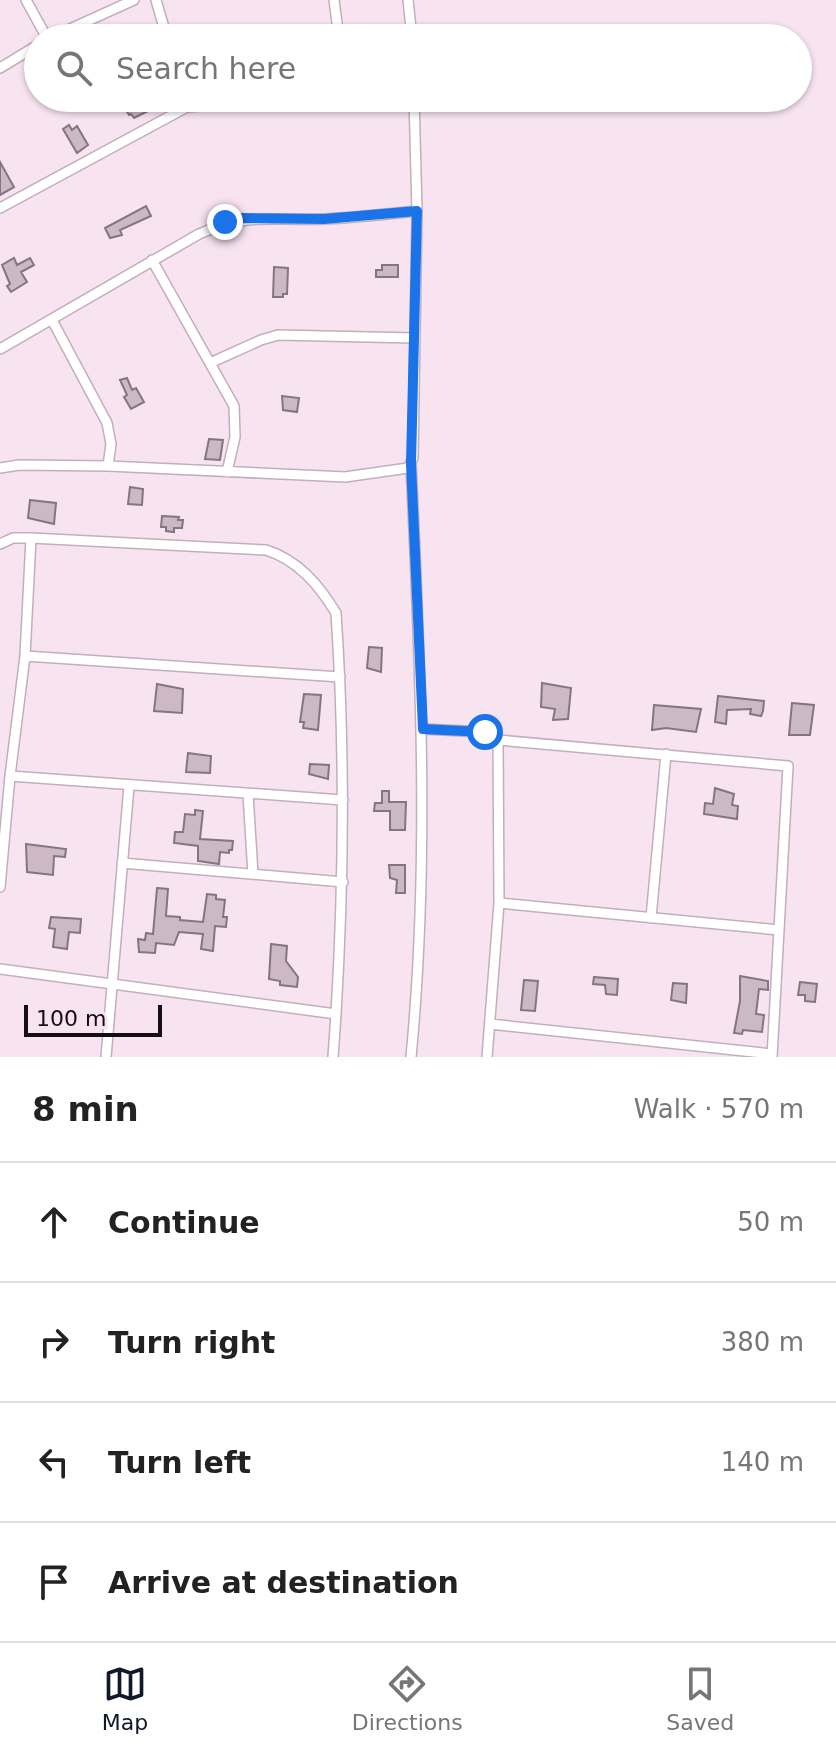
<!DOCTYPE html>
<meta charset="utf-8">
<style>
:root{--surface:#fff;--page:#f2f2f2;--text:#222;--muted:#767676;--line:#e0e0e0;--accent:#111827}
body{margin:0;font-family:"DejaVu Sans",sans-serif;background:var(--page);color:var(--text)}
.scale{position:absolute;left:24px;bottom:20px;width:138px;box-sizing:border-box;padding-left:8px;border:4px solid #150f13;border-top:0;font-size:22px;line-height:28px;white-space:nowrap;color:#150f13;-webkit-text-stroke:6px #f8e4f1;paint-order:stroke}
.stop{position:absolute;width:24px;height:24px;margin:-18px;border:6px solid #1a73e8;border-radius:50%;background:#fff}
.stop.end{background:#1a73e8;border-color:#fff;box-shadow:0 2px 8px #0008}
.list{margin:0;padding:0;list-style:none}
h2{display:flex;justify-content:space-between;align-items:center;height:104px;margin:0;padding:0 32px;font-size:34px}
h2 small{font-size:26px;font-weight:400;color:var(--muted)}
.list li{display:grid;grid-template-columns:52px 1fr auto;gap:24px;align-items:center;box-sizing:border-box;height:120px;padding:0 32px;border-top:2px solid var(--line)}
.list b{display:block;font-size:30px;white-space:nowrap}
.list em{font-size:26px;font-style:normal;color:var(--muted)}
.icon{flex:none;width:44px;height:44px;fill:none;stroke:currentColor;stroke-width:2;stroke-linecap:round;stroke-linejoin:round}
.map{position:relative;flex:none;width:836px;height:1057px;overflow:hidden}
.search{position:absolute;background:var(--surface);box-shadow:0 2px 6px #0004;left:24px;right:24px;top:24px;height:88px;display:flex;align-items:center;gap:20px;box-sizing:border-box;padding:0 28px;border-radius:44px;color:var(--muted);font-size:30px}
.sheet{height:584px;background:var(--surface)}
nav{display:flex;justify-content:space-around;align-items:center;box-sizing:border-box;height:112px;border-top:2px solid var(--line);background:var(--surface);font-size:22px;color:var(--muted)}
nav a{display:grid;justify-items:center;gap:4px}
nav .on{color:var(--accent)}
.map>svg:first-child{display:block}
.building{fill:#ccb9c5;stroke:#867480;stroke-width:2}
.lines{fill:none;stroke-linecap:round;stroke-linejoin:round}
.street-casing{stroke:#c2afbb;stroke-width:12}
.street{stroke:#fff;stroke-width:9}
.route{stroke:#1a73e8;stroke-width:10}
</style>
<div class="map">
<svg width="836" height="1057" viewBox="0 0 836 1057">
<rect width="100%" height="100%" fill="#f8e4f1"/>
<!-- building -->
<path class="building" d="M119 98H144L150 110 134 118 131 114 129 115Z
M69 125 72 130 77 126 88 145 77 153 63 129Z
M0 162 14 187 0 195Z
M146 206 151 216 120 230 122 235 110 238 105 228Z
M14 258 17 265 30 258 34 265 21 272 27 282 11 292 7 286 10 284 2 265Z
M382 265H398V277H376V270H382Z
M274 267 288 268 287 294H283V297H273Z
M127 378 132 390 136 388 144 402 131 409 124 397 127 395 120 380Z
M282 396 299 398 297 412 283 410Z
M209 439 223 440 220 460 205 459Z
M130 487 143 489 142 505 128 504Z
M30 500 56 503 54 524 28 518Z
M162 516 179 517 178 520H183L182 528H174V532L166 531V527H161Z
M369 647 382 648 381 672 367 668Z
M542 683 571 688 568 719 553 720 555 709 541 707Z
M157 684 183 689 182 713 154 711Z
M304 694 321 695 318 730 303 728 304 722H300Z
M718 696 764 701 763 711 761 716 750 714 751 709 727 710 726 724 715 722Z
M792 703 814 705 810 735H789Z
M654 705 701 709 696 732 666 728 652 730Z
M188 753 211 756 210 773 186 772Z
M310 764 329 765 328 779 309 774Z
M715 788 734 794 732 805 738 806 737 819 704 814 705 803 713 804Z
M382 791H389V802H406L405 830H390V811H374L375 803H382Z
M195 810 203 811 200 839 233 841 232 850H229V853L220 852 219 864 198 861V846L174 843 175 832H183L185 814 195 815Z
M26 844 66 849 65 857 54 856 53 875 27 872Z
M389 865H405V893H396L397 880 390 878Z
M157 888 168 889 166 916 180 917V920L203 922 207 894 216 895V899L225 900 223 917H227L226 927 215 926 213 951 201 949 203 934 179 932 174 945 156 943 155 953 139 952 138 939 145 940 146 933 153 934Z
M51 917 81 919 80 933 69 932 67 949 53 947 55 929 49 928Z
M271 944 287 946 286 961 298 977 297 987 280 985V981L269 979Z
M740 976 768 981V990L759 989 756 1014 764 1015 762 1032 743 1030 742 1034 734 1033 740 1001Z
M594 977 618 979 617 995 606 994 605 985 593 984Z
M524 980 538 981 535 1011 521 1010Z
M800 982 817 984 815 1002 805 1001V995H798Z
M673 983 687 984 686 1003 671 1000Z"/>
<g class="lines">
<!-- street casing -->
<g class="street-casing">
<path id="street" d="M26 0 47 38
M156 0 167 38
M334 0 339 38
M408 0 412 38
M50 38 134 0
M0 68 38 45
M0 208 187 107 292 98
M152 260 234 406 235 437 227 472
M52 320 107 423 111 444 108 466
M0 349 199 234C249 212 271 221 322 219 354 218 385 214 417 211
M210 363 261 340 278 335 414 338
M411 464C420 661 430 859 411 1057
M0 468 19 465 108 466 345 477 408 468 413 458 417 211 414 98
M31 538 266 550C298 560 319 585 336 613 345 747 344 880 336 1014
M0 544 13 538H31L25 656 10 776 343 800
M25 656 340 677
M423 729 485 732 498 740 499 903 487 1057
M498 740 788 766 772 1057
M248 794 253 874
M122 863 343 882
M0 887 10 776
M499 903 779 930
M651 918 666 754
M0 969 336 1014 333 1057
M490 1024 772 1054
M106 1057 129 786"/>
</g>
<!-- street -->
<use href="#street" class="street"/>
</g>
<g class="lines">
<!-- route -->
<path class="route" d="M225 222 243 218 324 219 417 211 411 464 423 729 485 732"/>
</g>
</svg>
<div class="scale">100 m</div>
<div class="stop" style="left:485px;top:732px"></div>
<div class="stop end" style="left:225px;top:222px"></div>
<div class="search"><svg class="icon" aria-label="search" viewBox="0 0 24 24"><circle cx="10" cy="10" r="6"/><path d="M15 15l6 6"/></svg>Search here</div>
</div>
<section class="sheet">
<h2>8 min<small>Walk · 570 m</small></h2>
<ul class="list">
<li><svg class="icon" aria-label="ahead" viewBox="0 0 24 24"><path d="M12 20V5M6 11l6-6 6 6"/></svg><div><b>Continue</b></div><em>50 m</em></li>
<li><svg class="icon" aria-label="right" viewBox="0 0 24 24"><path d="M7 20v-9h11M14 6l5 5-5 5"/></svg><div><b>Turn right</b></div><em>380 m</em></li>
<li><svg class="icon" aria-label="left" viewBox="0 0 24 24"><path d="M17 20v-9H6M10 6l-5 5 5 5"/></svg><div><b>Turn left</b></div><em>140 m</em></li>
<li><svg class="icon" aria-label="arrive" viewBox="0 0 24 24"><path d="M6 21V4h12l-3 4 3 4H6"/></svg><div><b>Arrive at destination</b></div></li>
</ul>
</section>
<nav>
<a class="on"><svg class="icon" aria-label="map" viewBox="0 0 24 24"><path d="M3 6l6-2 6 2 6-2v14l-6 2-6-2-6 2zM9 4v14M15 6v14"/></svg>Map</a>
<a><svg class="icon" aria-label="directions" viewBox="0 0 24 24"><path d="M12 3l9 9-9 9-9-9zM9 14v-3h6M13 9l2 2-2 2"/></svg>Directions</a>
<a><svg class="icon" aria-label="saved" viewBox="0 0 24 24"><path d="M7 4h10v16l-5-4-5 4z"/></svg>Saved</a>
</nav>
